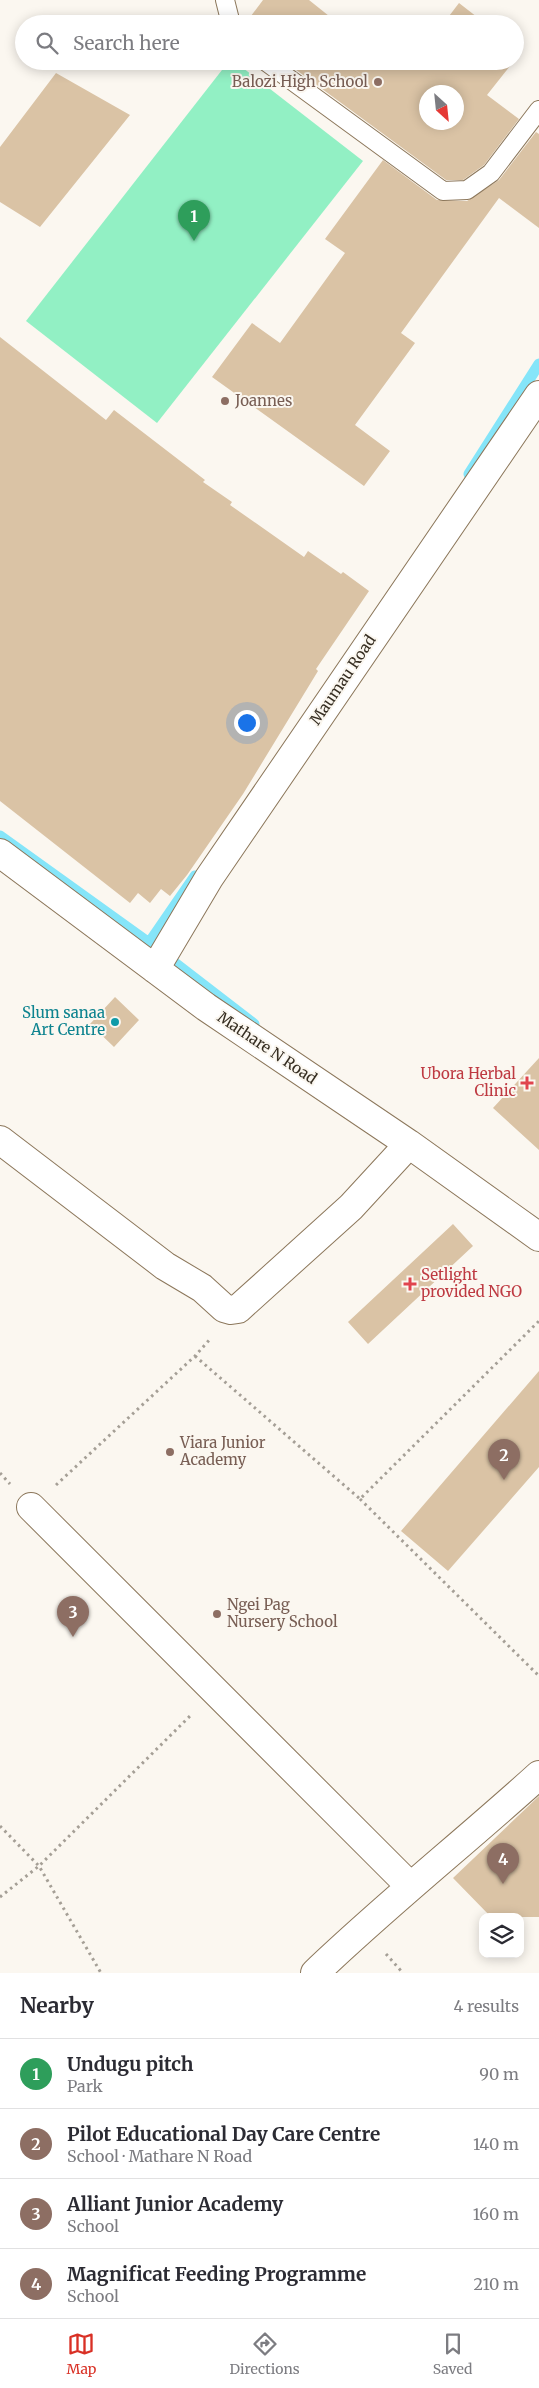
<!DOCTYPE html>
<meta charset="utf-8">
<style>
:root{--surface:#fff;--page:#f7f7f7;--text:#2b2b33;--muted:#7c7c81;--line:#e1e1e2;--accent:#d93025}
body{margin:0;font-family:Merriweather,serif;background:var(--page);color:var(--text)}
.controls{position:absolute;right:15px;bottom:15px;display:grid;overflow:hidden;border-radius:10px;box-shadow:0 2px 12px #0003}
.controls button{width:45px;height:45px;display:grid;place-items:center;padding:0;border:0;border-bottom:1px solid var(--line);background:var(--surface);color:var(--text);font:25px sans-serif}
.compass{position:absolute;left:419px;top:85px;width:45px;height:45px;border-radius:50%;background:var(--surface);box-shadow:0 2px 12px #0003;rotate:153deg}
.you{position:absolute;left:246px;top:722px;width:18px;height:18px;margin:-12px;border:4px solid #fff;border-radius:50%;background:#1a73e8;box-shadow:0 0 0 8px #1a73e833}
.badge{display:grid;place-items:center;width:32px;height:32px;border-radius:50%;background:var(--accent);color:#fff;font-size:16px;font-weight:700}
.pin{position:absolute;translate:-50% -41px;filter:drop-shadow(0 1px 2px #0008)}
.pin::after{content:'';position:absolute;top:26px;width:18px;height:15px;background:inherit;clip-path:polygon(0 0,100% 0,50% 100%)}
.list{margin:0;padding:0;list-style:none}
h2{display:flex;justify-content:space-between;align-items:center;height:65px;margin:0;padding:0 20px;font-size:21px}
h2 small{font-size:16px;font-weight:400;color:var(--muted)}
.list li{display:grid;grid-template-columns:32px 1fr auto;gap:15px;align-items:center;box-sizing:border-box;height:70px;padding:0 20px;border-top:1px solid var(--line)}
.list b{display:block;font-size:19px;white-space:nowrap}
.list p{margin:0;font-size:16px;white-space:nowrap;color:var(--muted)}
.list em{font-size:16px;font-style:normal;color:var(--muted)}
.icon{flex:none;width:28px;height:28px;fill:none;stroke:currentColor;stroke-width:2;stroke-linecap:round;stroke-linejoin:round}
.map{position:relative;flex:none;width:539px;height:1973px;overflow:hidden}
.search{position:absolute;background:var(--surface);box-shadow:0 2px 12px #0003;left:15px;right:15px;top:15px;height:55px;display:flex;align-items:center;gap:12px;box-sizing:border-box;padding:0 18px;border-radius:28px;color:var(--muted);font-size:19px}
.sheet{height:345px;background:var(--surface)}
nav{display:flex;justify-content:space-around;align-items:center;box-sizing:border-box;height:70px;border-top:1px solid var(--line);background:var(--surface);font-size:14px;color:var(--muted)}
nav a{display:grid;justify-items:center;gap:2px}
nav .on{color:var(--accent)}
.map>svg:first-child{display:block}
.green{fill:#92f0c4}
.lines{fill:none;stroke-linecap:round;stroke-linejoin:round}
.stream{stroke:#85e5f9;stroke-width:11}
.building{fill:#dac3a5;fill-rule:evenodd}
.lane-casing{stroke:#8c775b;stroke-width:20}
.street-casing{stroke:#8c775b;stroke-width:30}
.path{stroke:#a59f96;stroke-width:3;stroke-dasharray:2.5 4;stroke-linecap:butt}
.lane{stroke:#fff;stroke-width:18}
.street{stroke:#fff;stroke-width:28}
.education-dot{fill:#8d6e63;stroke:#fbf7f0;stroke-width:2}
.culture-dot{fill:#0f9aa8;stroke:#fbf7f0;stroke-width:2}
.health-dot{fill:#e0444e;stroke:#fbf7f0;stroke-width:2}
.labels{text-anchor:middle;stroke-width:4;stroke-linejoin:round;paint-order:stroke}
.education-label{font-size:15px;fill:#785e54;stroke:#fbf7f0;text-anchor:start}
.street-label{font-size:15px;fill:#362e22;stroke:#fbf7f0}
.culture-label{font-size:15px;fill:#0d838f;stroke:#fbf7f0;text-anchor:end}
.health-label{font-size:15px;fill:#be3a42;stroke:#fbf7f0;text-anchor:end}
</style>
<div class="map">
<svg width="539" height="1973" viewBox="0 0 539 1973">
<rect width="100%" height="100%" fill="#fbf7f0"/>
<!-- green -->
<path class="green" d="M229 61H234L363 161 157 423 26 321Z"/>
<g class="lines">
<!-- stream -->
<path class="stream" d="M469 474 539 364
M0 836 149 943 254 1024
M149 943 195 876"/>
</g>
<!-- building -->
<path class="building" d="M263 0H309L339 24H245Z
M459 3 486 24H443Z
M284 61H514L487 95 519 119 484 165 463 180H446ZM426 92H456V122H426Z
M56 73 130 115 40 227 0 202V147Z
M536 132 539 134V228L499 198 401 333 415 343 355 425 390 451 364 486 212 377 252 323 280 343 345 253 325 239 383 160 437 200 467 201 499 180Z
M0 337 106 420 114 410 205 480 203 482 232 502 230 505 304 557 308 551 341 574 343 572 369 591 316 669 318 671 243 794 187 875 170 896 161 889 150 903 138 893 130 903 0 801Z
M115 997 139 1020 114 1047 90 1024Z
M539 1058V1150L493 1108Z
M453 1224 473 1246 368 1344 348 1322Z
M539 1371V1467L448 1571 401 1531Z
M539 1796V1917H491L453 1878Z"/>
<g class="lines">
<!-- lane casing -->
<g class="lane-casing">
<path id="lane" d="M225 0 231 24
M265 61 443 191 467 190 491 173 539 110"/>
</g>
<!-- street casing -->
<g class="street-casing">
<path id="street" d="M0 853 206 1007 409 1144 539 1237
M155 969 209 878 539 395
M0 1140 165 1266 202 1288 224 1308 231 1310 238 1309 351 1207 409 1144
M31 1507 410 1886
M315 1973C387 1904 465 1842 539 1775"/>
</g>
<!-- path -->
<path class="path" d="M195 1356 360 1499 539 1321
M0 1473 10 1484
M56 1485 195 1356 211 1338
M360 1499 539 1676
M0 1826 39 1866 101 1973
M0 1897 39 1866 191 1715
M386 1954 403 1973"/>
<!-- lane -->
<use href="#lane" class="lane"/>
<!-- street -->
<use href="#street" class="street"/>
</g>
<!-- markers -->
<g class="education-dot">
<circle cx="378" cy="82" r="5"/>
<circle cx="225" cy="401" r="5"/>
<circle cx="170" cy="1452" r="5"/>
<circle cx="217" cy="1614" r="5"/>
</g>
<circle class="culture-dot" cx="115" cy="1022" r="5"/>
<g class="health-dot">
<path d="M524.5 1075.5h5v5h5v5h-5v5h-5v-5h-5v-5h5z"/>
<path d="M407.5 1276.5h5v5h5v5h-5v5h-5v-5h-5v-5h5z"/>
</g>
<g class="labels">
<!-- education labels -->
<g class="education-label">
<text x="368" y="87" text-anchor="end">Balozi High School</text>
<text x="235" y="406">Joannes</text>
<text x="180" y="1448">Viara Junior<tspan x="180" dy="17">Academy</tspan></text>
<text x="227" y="1610">Ngei Pag<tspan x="227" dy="17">Nursery School</tspan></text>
</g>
<!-- street labels -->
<g class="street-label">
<text transform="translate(343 680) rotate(-56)" y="5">Maumau Road</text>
<text transform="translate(267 1048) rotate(34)" y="5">Mathare N Road</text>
</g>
<!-- culture labels -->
<g class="culture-label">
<text x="105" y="1018">Slum sanaa<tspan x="105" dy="17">Art Centre</tspan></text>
</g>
<!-- health labels -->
<g class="health-label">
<text x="516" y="1079">Ubora Herbal<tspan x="516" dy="17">Clinic</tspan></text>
<text x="421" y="1280" text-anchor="start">Setlight<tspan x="421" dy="17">provided NGO</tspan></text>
</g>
</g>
</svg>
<div class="controls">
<button><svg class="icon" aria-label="layers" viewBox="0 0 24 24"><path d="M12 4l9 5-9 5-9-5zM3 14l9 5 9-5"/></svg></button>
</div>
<svg class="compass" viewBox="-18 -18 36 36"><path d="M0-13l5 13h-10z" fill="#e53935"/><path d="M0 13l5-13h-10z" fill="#7c7c81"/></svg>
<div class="you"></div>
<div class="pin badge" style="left:194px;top:241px;background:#2e9e5b">1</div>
<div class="pin badge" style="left:504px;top:1480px;background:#8d6e63">2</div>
<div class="pin badge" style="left:73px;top:1637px;background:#8d6e63">3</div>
<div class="pin badge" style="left:503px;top:1884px;background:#8d6e63">4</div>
<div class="search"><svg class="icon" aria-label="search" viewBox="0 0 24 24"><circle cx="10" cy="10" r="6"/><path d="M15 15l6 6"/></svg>Search here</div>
</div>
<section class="sheet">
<h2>Nearby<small>4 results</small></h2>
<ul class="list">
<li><span class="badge" style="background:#2e9e5b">1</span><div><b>Undugu pitch</b><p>Park</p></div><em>90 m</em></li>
<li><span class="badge" style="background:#8d6e63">2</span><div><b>Pilot Educational Day Care Centre</b><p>School · Mathare N Road</p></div><em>140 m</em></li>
<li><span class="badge" style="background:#8d6e63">3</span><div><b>Alliant Junior Academy</b><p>School</p></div><em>160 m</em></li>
<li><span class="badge" style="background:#8d6e63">4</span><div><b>Magnificat Feeding Programme</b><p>School</p></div><em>210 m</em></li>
</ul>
</section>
<nav>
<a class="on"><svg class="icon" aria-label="map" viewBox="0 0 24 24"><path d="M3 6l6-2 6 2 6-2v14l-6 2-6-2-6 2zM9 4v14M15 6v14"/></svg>Map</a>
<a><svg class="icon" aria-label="directions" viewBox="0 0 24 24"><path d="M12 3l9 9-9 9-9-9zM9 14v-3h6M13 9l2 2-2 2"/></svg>Directions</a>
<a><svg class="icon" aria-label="saved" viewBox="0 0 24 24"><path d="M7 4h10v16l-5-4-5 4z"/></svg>Saved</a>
</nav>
